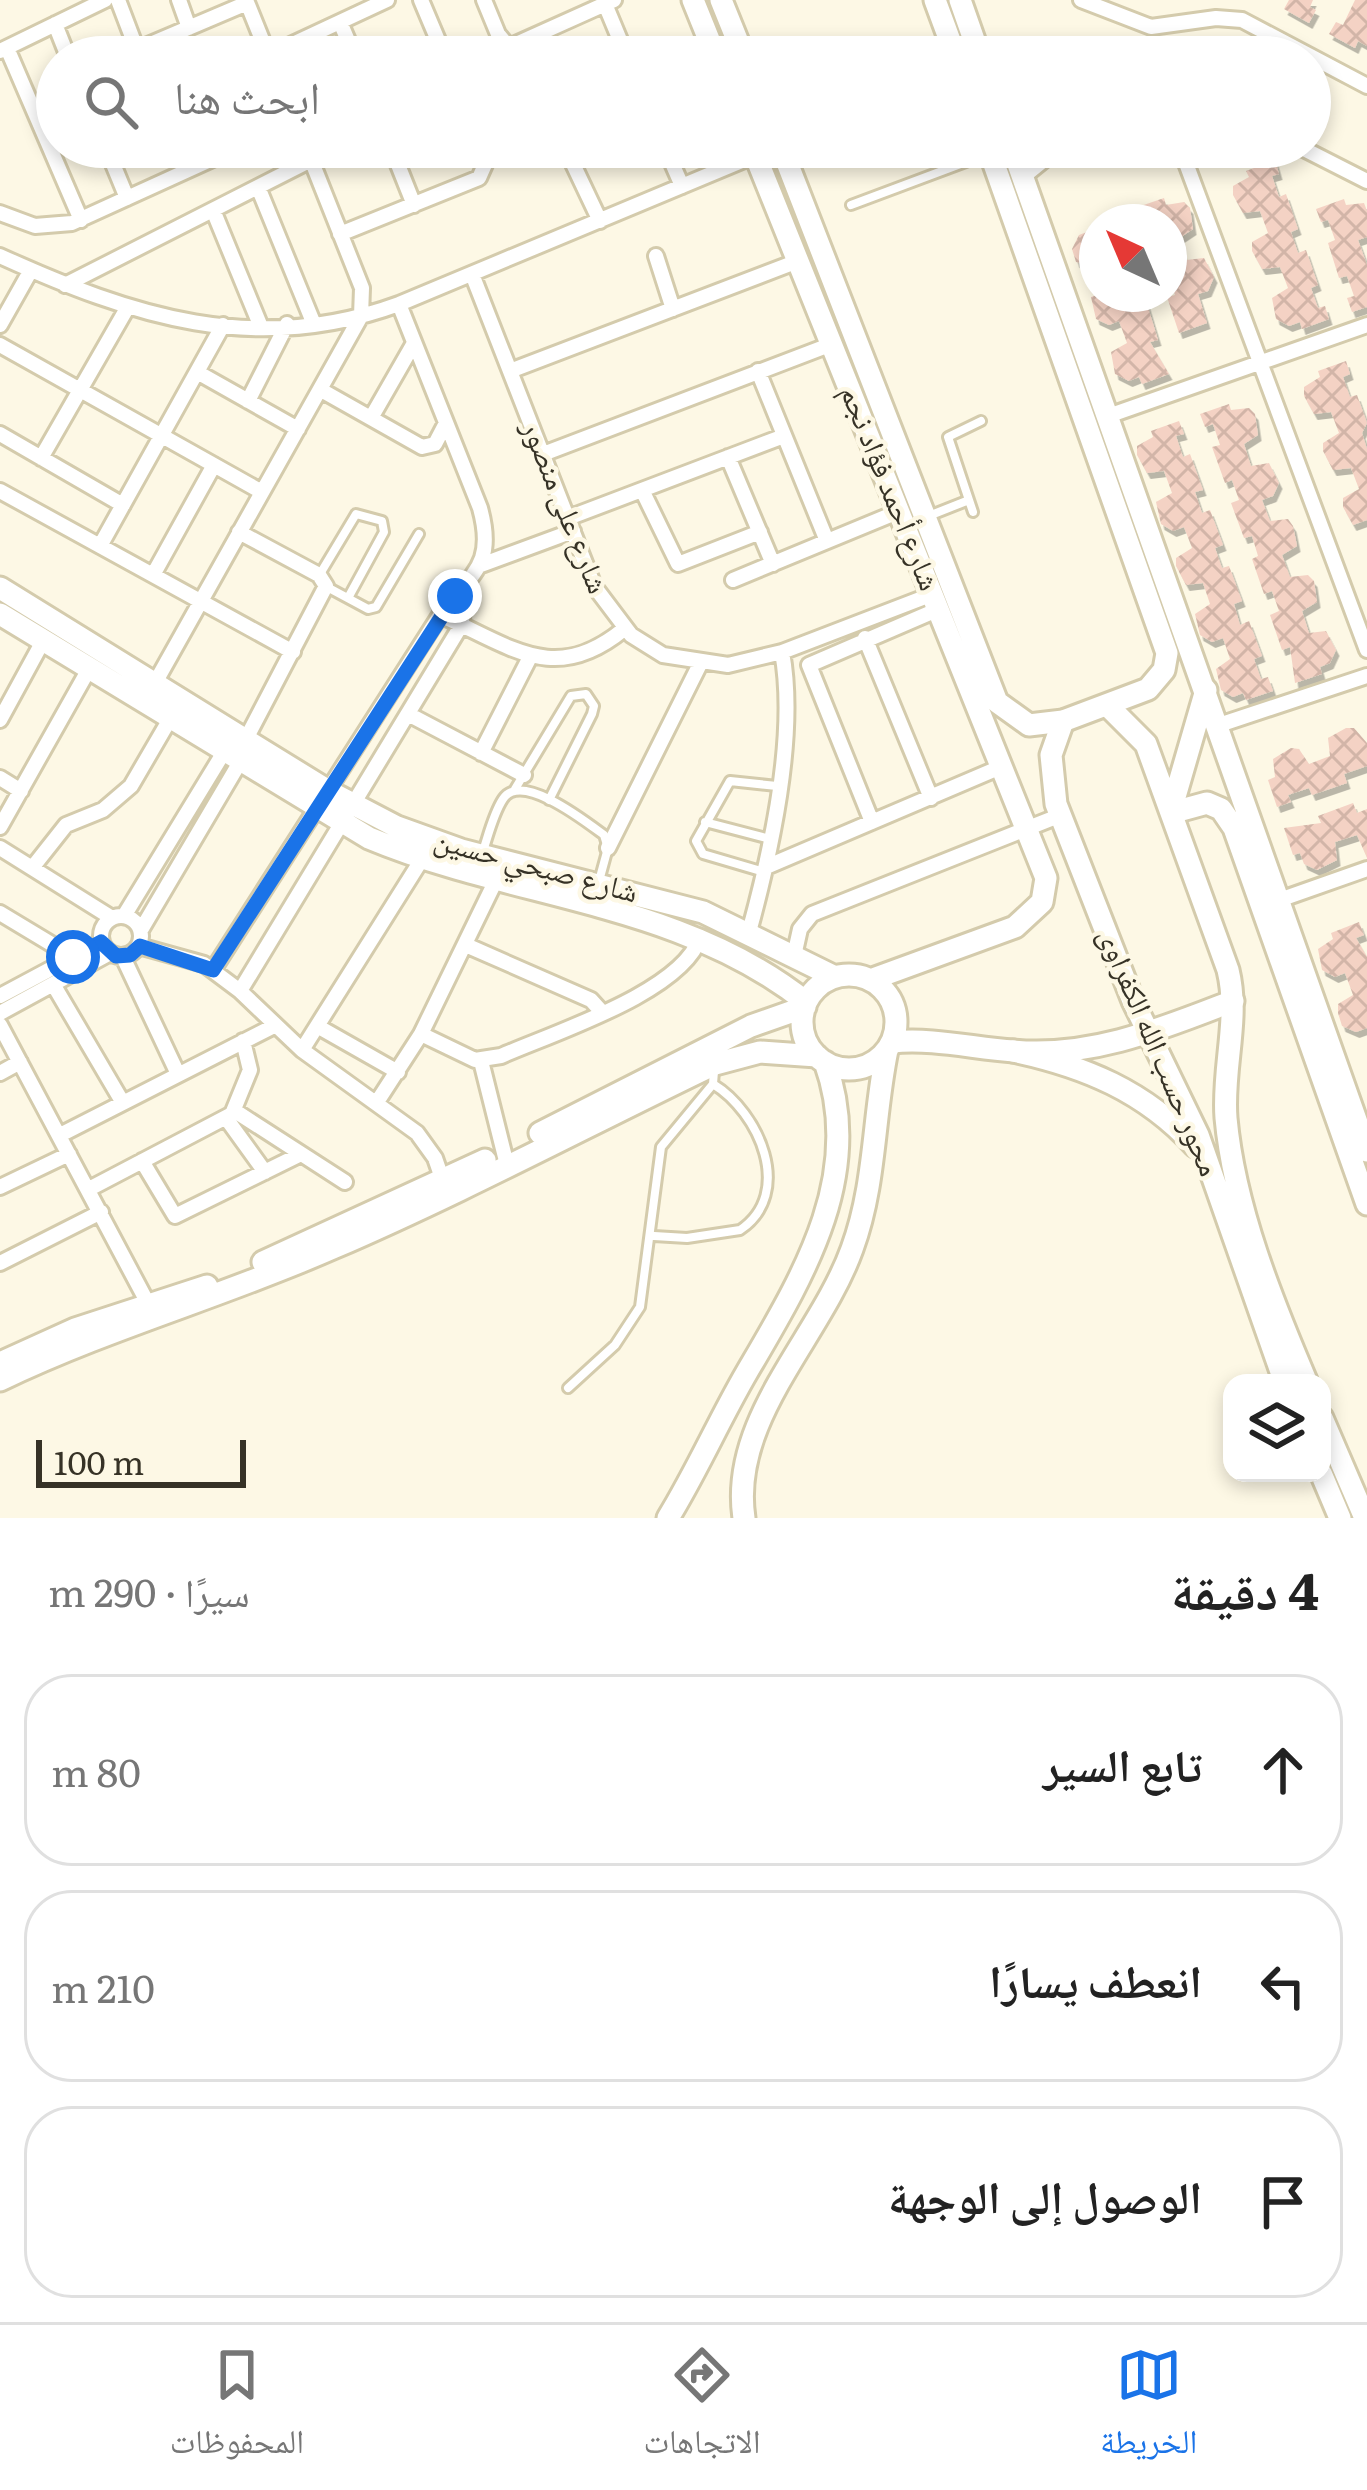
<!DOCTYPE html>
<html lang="ar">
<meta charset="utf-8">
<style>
:root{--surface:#fff;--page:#f2f2f2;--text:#222;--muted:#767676;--line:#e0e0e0;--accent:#1a73e8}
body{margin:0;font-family:Literata,"Noto Naskh Arabic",serif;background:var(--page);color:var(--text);direction:rtl}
.controls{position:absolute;right:36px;bottom:36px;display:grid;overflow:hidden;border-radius:24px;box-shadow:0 6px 18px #0003}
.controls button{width:108px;height:108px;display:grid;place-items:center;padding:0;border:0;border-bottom:3px solid var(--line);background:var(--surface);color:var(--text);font:60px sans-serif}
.compass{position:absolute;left:1079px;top:204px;width:108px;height:108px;border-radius:50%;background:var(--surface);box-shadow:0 6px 18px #0003;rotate:316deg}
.scale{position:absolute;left:36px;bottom:30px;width:210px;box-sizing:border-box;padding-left:12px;border:6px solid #363226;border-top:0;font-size:33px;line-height:42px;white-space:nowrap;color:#363226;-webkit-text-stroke:9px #fdf8e5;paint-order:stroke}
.stop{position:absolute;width:36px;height:36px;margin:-27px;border:9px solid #1a73e8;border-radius:50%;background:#fff}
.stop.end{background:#1a73e8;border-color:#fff;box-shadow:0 3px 12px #0008}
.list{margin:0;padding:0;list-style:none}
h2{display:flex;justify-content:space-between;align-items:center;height:156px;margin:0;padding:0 48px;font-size:51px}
h2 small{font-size:39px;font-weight:400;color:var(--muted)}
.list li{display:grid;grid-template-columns:78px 1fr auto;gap:36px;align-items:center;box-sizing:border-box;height:192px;margin:0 24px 24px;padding:0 24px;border:3px solid var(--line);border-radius:48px}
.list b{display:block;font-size:45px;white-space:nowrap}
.list em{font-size:39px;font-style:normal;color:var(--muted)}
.icon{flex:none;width:66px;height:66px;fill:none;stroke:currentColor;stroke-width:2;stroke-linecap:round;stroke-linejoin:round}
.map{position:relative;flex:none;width:1367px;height:1518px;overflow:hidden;direction:ltr}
.search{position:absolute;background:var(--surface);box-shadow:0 6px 18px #0003;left:36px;right:36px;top:36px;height:132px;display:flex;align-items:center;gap:30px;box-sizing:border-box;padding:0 42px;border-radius:66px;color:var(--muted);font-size:45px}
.sheet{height:804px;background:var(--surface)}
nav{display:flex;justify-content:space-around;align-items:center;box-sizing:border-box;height:168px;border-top:3px solid var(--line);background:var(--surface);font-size:33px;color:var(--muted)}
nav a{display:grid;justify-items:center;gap:6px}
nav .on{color:var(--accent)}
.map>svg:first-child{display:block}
.building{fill:url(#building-cross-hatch);filter:url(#shadow)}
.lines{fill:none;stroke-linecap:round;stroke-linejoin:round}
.lane-casing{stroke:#d4cbac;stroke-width:14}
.street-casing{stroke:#d4cbac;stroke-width:20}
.secondary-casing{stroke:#d4cbac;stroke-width:27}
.primary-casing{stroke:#d4cbac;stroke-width:27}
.lane{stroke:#fff;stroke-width:8}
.street{stroke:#fff;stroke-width:14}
.secondary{stroke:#fff;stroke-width:21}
.primary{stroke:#fff;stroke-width:21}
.route{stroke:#1a73e8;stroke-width:15}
.labels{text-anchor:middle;stroke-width:9;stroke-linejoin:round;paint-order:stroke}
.street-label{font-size:30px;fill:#363226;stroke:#fdf8e5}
</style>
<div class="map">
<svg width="1367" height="1518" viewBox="0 0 1367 1518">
<defs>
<pattern id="building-cross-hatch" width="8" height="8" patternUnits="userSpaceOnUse" patternTransform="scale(3)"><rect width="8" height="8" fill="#f4d2c4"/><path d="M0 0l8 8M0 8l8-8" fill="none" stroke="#d2b5a8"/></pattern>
<filter id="shadow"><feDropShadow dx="3.5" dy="6" stdDeviation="0" flood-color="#0004"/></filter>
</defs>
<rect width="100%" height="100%" fill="#fdf8e5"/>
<!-- building -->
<path class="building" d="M1289 0H1313L1310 7 1316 10 1309 23 1284 9Z
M1355 0H1367V46L1358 41 1355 48 1329 34 1336 22 1343 25Z
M1275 160 1279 174 1272 176 1279 197 1286 194 1298 229 1291 232 1298 253 1306 250 1318 285 1311 288 1318 308 1325 306 1329 319 1302 329 1300 322 1289 326 1276 319 1272 298 1288 288 1280 267 1262 269 1252 251V242L1268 233 1260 211 1243 213 1233 195V186L1249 177 1246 171Z
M1164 198 1166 205 1184 202 1190 208 1193 229 1178 239 1186 260 1204 258 1214 277 1208 291 1198 294 1207 323 1179 333 1167 297 1175 295 1169 278V222L1140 221 1135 208Z
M1344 199 1346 205 1364 203 1367 211V237L1358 240 1367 265V307L1352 312 1347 298 1354 296 1347 276 1339 278 1328 243 1335 240 1328 220 1321 222 1316 209Z
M1097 228V285L1095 286 1088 265 1076 262 1072 249 1079 235Z
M1099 294H1144L1158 340 1150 342 1169 374 1142 384 1139 377 1129 381 1115 374 1111 352 1127 343 1119 321 1109 325 1096 319 1091 297Z
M1346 361 1350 374 1343 377 1350 397 1357 395 1367 423 1362 433 1367 449V520L1353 525 1343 507V498L1359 489 1351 468 1333 470 1323 451V443L1339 433 1331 412 1314 414 1304 396V387L1320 377 1318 371Z
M1229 404 1231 410 1249 408 1255 414 1258 435 1244 444 1251 466 1269 463 1279 483 1273 496 1262 500 1270 521 1288 519 1293 526 1297 546 1282 555 1290 577 1308 575 1314 581 1317 602 1302 611 1309 633 1326 631 1336 650 1330 663 1320 667 1322 674 1295 683 1290 647 1282 650 1270 615 1279 611 1272 591 1264 594 1252 559 1258 556 1252 536 1244 538 1231 503 1239 500 1232 480 1225 483 1212 447 1220 445 1213 424 1205 427 1200 414Z
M1179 421 1184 434 1176 436 1183 457 1190 454 1203 490 1195 492 1202 513 1210 510 1223 545 1215 548 1222 568 1229 566 1242 601 1234 604 1240 625 1249 621 1262 656 1254 659 1261 679 1268 677 1273 691 1246 700 1243 693 1233 697 1221 690 1216 669 1230 659 1223 638 1212 642 1200 635 1195 614 1210 604 1203 583 1186 585 1176 566V558L1192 548 1184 527 1173 531 1161 524 1156 502 1172 493 1164 471 1147 473 1137 455V446L1153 437 1151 431Z
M1346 728H1354L1367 743V766L1344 774 1347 783 1312 795 1309 788 1288 795 1291 802 1277 807 1268 780 1275 777 1273 759 1291 748 1299 749 1309 764 1330 756 1328 738Z
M1353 803 1357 813 1367 809V858L1357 835 1335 842 1337 860 1317 870 1304 864 1300 853 1293 855 1284 828 1321 823 1318 816Z
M1359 922 1364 935 1356 938 1367 957V1028L1356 1032 1342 1026 1338 1013V1004L1353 995 1345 973 1335 977 1322 970 1318 949 1333 939 1331 933Z"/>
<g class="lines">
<!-- lane casing -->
<g class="lane-casing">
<path id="lane" d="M851 205 990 153
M973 512 948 437 981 421
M926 517 969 500
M320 574 356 514 382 521 384 532 348 598
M327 587 368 609 376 607 419 534
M515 789 571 696 586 694 594 706 592 714 549 800
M705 822 770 839
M482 854C488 837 493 814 503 799 521 771 585 821 604 835L608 848 599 881
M764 872 703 854 696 841 730 781 777 786
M654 1236 687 1238 740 1230C795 1193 759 1112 713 1084
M568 1388 615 1345 640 1307 661 1147 713 1084 714 1071"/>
</g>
<!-- street casing -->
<g class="street-casing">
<path id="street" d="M118 0 137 50
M179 0 189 28
M246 0 269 57
M421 0 445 57
M484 0 498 34 517 57
M1081 0 1151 27 1216 18 1242 20 1367 86
M605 4 627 57
M340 22 355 57
M55 24 68 57
M7 48 81 220
M507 48 614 0
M0 51 105 0
M269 55 387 0
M120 57 247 3
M106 147 127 198
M391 147 414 205
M565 147 600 221
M665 147 682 186
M1180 147 1367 650
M1300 147 1367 181
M1023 177 1060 147
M258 187 313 322
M213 210 261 327
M0 213 35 226 72 223 239 147
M340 234 479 178 487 160 484 147
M0 256C132 316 255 357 399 304L756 155
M656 256 673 309
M472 274 594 586 631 635 663 655 728 665 782 652 933 594
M65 285 311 160
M0 325 31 270
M0 345 262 492
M510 371 798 261
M758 371 827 541
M197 372 298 429
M321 390 422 447 435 444 446 423
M248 401 287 324
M1108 416 1367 325
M371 418 414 343
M0 434 123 505
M543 454 832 344
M728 457 773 564
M41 458 126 310
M642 490 678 564 760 532
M0 491 293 652
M568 518 784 436
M239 532 319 575 326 586 246 739
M100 546 223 325
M481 565 573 531
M153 575 214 465
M733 580 900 511
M440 615C512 647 555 686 624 629
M865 638 931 798
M155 683 361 316 362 288 306 147
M408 714 524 775
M0 720 43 641
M1219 725 1367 676
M481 753 531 655
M0 778 21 791
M872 822 809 665 939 609
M0 827 89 669
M0 848 112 918
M608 848 700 664
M766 867 1003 766
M32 868 66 825 103 810 131 786 170 719
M1282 899 1367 869
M0 913 73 957
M101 936a20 20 0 1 1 40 0a20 20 0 1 1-40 0Z
M124 916 224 752
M141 930 240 762
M749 932C771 852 797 734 782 652
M139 946 204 964 240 991 302 1050 417 1133 435 1158 444 1184
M468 946 591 1000 601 1011
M794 956 800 929 812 914 1061 815
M123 957 178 1074
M213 970 444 609C474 572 495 563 480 508L399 304
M53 984 123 1103
M240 991 462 624 463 592
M0 996 101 942
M0 1013 110 953
M0 1025 152 1311
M317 1026 398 1072
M421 1034 475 1060 501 1056C553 1033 683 992 700 937
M302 1050 422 859
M481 1061 507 1165
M0 1073 20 1062
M377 1102 421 1034 496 880
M235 1111 345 1182
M226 1118 265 1172
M60 1135 274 1026
M142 1161 175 1216 301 1154
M0 1187 69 1154
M89 1189 232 1114 250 1070 243 1041
M0 1263 101 1212"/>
</g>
<!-- secondary casing -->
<g class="secondary-casing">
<path id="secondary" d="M693 0 716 57
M721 0 744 57
M935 0 956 57
M960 0 980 57
M752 147 1046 878 1042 902 1015 927 870 980
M781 147 997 702 1029 725 1063 721 1148 689 1164 670 1167 653 988 147
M1012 147 1367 1151
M0 588 330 792 397 827 461 850 703 912 835 977
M0 614 369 838C515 899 679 901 806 1002
M1174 812 1207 803 1221 809 1234 828 1367 1204
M802 1022a47 47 0 1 1 94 0a47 47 0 1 1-94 0Z
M892 1042C934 1038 972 1048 1014 1051 1092 1058 1163 1028 1233 1001
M540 1133 751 1026 805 1007
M263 1262 485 1160
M0 1363 75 1329 207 1286
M0 1380C108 1328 224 1296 333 1248 463 1192 588 1125 715 1064L760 1052 817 1056
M668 1518C697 1471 719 1420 747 1372 802 1278 866 1175 825 1062
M744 1518C729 1419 820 1338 852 1249 876 1184 873 1117 887 1050"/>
</g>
<!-- primary casing -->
<g class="primary-casing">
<path id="primary" d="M1109 707 1146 744 1228 970C1240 1019 1222 1068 1226 1118 1234 1207 1272 1301 1307 1383
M1063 721 1051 755 1056 804 1133 1001 1198 1135 1285 1383
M1172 807 1206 690
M1013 1051C1084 1066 1145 1091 1195 1146
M1322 1418 1365 1518
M1321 1473 1340 1518"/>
</g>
<!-- lane -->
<use href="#lane" class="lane"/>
<!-- street -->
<use href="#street" class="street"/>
<!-- secondary -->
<use href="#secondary" class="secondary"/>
<!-- primary -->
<use href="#primary" class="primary"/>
</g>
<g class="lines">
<!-- route -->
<path class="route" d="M73 957 101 942 116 956 130 955 140 946 213 970 455 596"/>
</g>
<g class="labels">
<!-- street labels -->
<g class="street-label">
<text transform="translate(890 488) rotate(68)" y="10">شارع أحمد فؤاد نجم</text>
<text transform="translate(565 507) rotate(68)" y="10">شارع على منصور</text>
<text transform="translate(536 866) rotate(15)" y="10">شارع صبحي حسين</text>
<text transform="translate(1159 1052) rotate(67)" y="10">محور حسب الله الكفراوى</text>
</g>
</g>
</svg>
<div class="controls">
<button><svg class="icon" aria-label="layers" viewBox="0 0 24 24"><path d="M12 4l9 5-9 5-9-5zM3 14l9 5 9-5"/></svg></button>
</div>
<svg class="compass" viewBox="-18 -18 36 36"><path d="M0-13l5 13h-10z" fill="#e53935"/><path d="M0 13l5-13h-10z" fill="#767676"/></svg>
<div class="scale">100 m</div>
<div class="stop" style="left:73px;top:957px"></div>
<div class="stop end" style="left:455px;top:596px"></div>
<div class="search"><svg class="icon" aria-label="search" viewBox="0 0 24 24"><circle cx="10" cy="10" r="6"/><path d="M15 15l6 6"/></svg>ابحث هنا</div>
</div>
<section class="sheet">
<h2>4 دقيقة<small>سيرًا · 290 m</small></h2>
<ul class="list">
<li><svg class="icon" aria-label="ahead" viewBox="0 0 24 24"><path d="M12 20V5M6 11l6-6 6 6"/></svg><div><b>تابع السير</b></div><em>80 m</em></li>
<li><svg class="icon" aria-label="left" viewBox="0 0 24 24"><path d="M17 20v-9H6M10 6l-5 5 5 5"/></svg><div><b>انعطف يسارًا</b></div><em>210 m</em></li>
<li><svg class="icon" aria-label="arrive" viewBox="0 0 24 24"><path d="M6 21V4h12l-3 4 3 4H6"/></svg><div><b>الوصول إلى الوجهة</b></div></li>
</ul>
</section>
<nav>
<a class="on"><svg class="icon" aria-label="map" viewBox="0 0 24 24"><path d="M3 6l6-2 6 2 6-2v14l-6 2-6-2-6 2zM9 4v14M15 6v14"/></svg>الخريطة</a>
<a><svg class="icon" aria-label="directions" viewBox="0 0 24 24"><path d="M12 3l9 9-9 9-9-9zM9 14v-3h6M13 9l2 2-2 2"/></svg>الاتجاهات</a>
<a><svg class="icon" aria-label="saved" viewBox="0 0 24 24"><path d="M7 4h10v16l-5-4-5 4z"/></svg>المحفوظات</a>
</nav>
